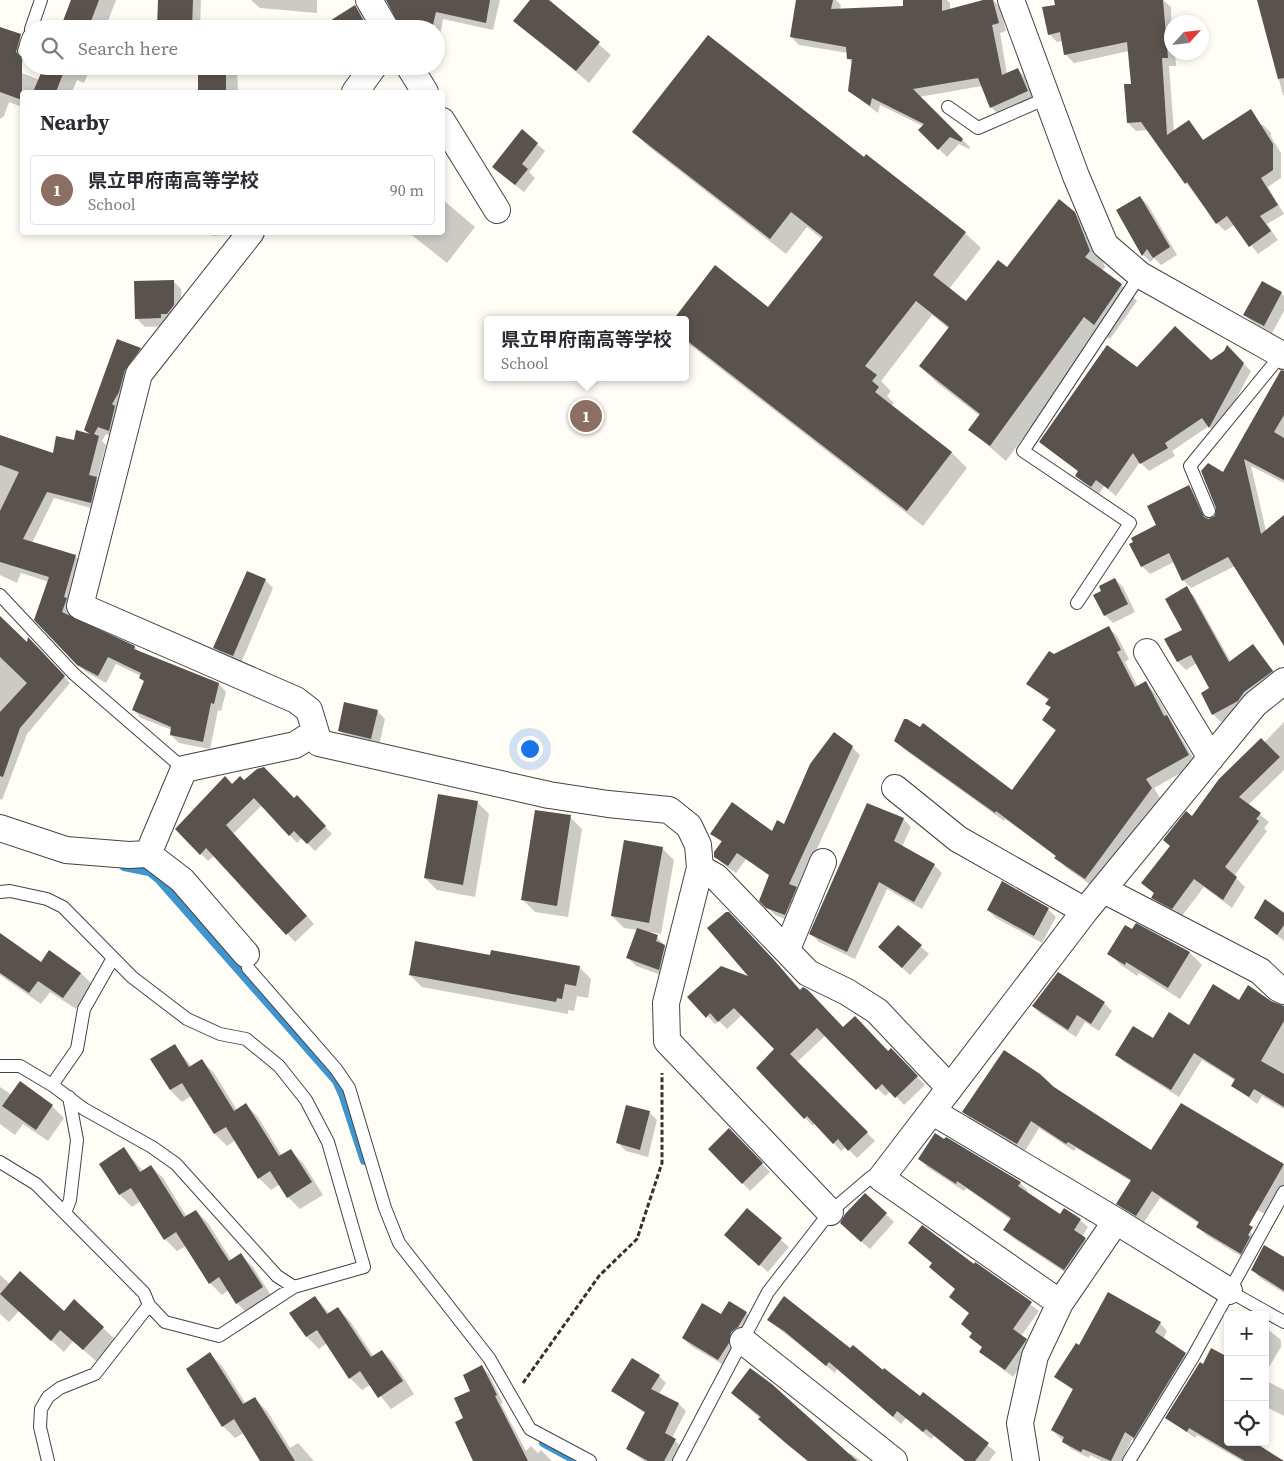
<!DOCTYPE html>
<meta charset="utf-8">
<style>
:root{--surface:#fff;--page:#f7f7f7;--text:#2b2b33;--muted:#7c7c81;--line:#e1e1e2;--accent:#c4262e}
body{margin:0;font-family:"Source Serif 4","Noto Sans JP",serif;background:var(--page);color:var(--text)}
.controls{position:absolute;right:15px;bottom:15px;display:grid;overflow:hidden;border-radius:5px;box-shadow:0 2px 8px #0003}
.controls button{width:45px;height:45px;display:grid;place-items:center;padding:0;border:0;border-bottom:1px solid var(--line);background:var(--surface);color:var(--text);font:25px sans-serif}
.compass{position:absolute;left:1164px;top:15px;width:45px;height:45px;border-radius:50%;background:var(--surface);box-shadow:0 2px 8px #0003;rotate:63deg}
.you{position:absolute;left:529px;top:748px;width:18px;height:18px;margin:-12px;border:4px solid #fff;border-radius:50%;background:#1a73e8;box-shadow:0 0 0 8px #1a73e833}
.badge{display:grid;place-items:center;width:32px;height:32px;border-radius:50%;background:var(--accent);color:#fff;font-size:16px;font-weight:700}
.pin{position:absolute;translate:-50% -50%;border:2px solid #fff;box-shadow:0 1px 5px #0006}
.popup{position:absolute;left:484px;top:316px;width:205px;height:65px;box-sizing:border-box;display:grid;place-content:center;border-radius:5px;background:var(--surface);filter:drop-shadow(0 1px 4px #0005);font-size:16px;white-space:nowrap;color:var(--muted)}
.popup b{font-size:19px;color:var(--text)}
.popup::after{content:'';position:absolute;left:50%;top:100%;margin-left:-10px;border:10px solid transparent;border-top-color:var(--surface)}
.list{margin:0;padding:0;list-style:none}
h2{display:flex;justify-content:space-between;align-items:center;height:65px;margin:0;padding:0 20px;font-size:21px}
h2 small{font-size:16px;font-weight:400;color:var(--muted)}
.list li{display:grid;grid-template-columns:32px 1fr auto;gap:15px;align-items:center;box-sizing:border-box;height:70px;margin:0 10px 10px;padding:0 10px;border:1px solid var(--line);border-radius:5px}
.list b{display:block;font-size:19px;white-space:nowrap}
.list p{margin:0;font-size:16px;white-space:nowrap;color:var(--muted)}
.list em{font-size:16px;font-style:normal;color:var(--muted)}
.icon{flex:none;width:28px;height:28px;fill:none;stroke:currentColor;stroke-width:2;stroke-linecap:round;stroke-linejoin:round}
.map{position:relative;flex:none;width:1284px;height:1461px;overflow:hidden}
.search{position:absolute;background:var(--surface);box-shadow:0 2px 8px #0003;left:20px;top:20px;width:425px;height:55px;display:flex;align-items:center;gap:12px;box-sizing:border-box;padding:0 18px;border-radius:28px;color:var(--muted);font-size:19px}
.panel{position:absolute;background:var(--surface);box-shadow:0 2px 8px #0003;left:20px;top:90px;width:425px;height:145px;border-radius:5px}
.map>svg:first-child{display:block}
.shadow{fill:#0003}
.lines{fill:none;stroke-linecap:round;stroke-linejoin:round}
.stream{stroke:#3f96cf;stroke-width:8}
.building{fill:#5a524d}
.service-casing{stroke:#444;stroke-width:14}
.minor-casing{stroke:#444;stroke-width:28}
.path{stroke:#333;stroke-width:3;stroke-dasharray:5 2.5;stroke-linecap:butt}
.service{stroke:#fff;stroke-width:12}
.minor{stroke:#fff;stroke-width:26}
</style>
<div class="map">
<svg width="1284" height="1461" viewBox="0 0 1284 1461">
<rect width="100%" height="100%" fill="#fffdf5"/>
<!-- shadow -->
<path class="shadow" d="M71 0H116L105 29H60Z
M160 0H201L200 29H160L158 27Z
M251 0H317V13L260 8Z
M389 0H500L493 30 443 19 436 57V29H406Z
M531 0H547L611 55 589 83 515 20Z
M797 0H836L841 5 840 10 904 7V0H947L950 3V10L993 0 1000 7 1006 31 1000 33 1007 74 1018 70 1026 78 1035 99 999 115 991 107 982 86 919 97 970 147 969 149 959 144 947 157 920 130 923 126 880 105 878 113 849 91 853 63 848 59V53L799 45 791 37Z
M1055 0H1163L1171 7 1172 52H1175L1176 66H1169L1174 132 1188 122 1204 141 1238 119 1263 125 1271 133V137L1281 153V178L1268 187 1284 214 1267 224 1278 240 1258 254 1235 224 1225 231 1217 223 1186 183 1148 130 1136 131 1128 123 1132 85 1129 51 1074 63 1065 54 1063 41 1057 42 1049 34 1057 6Z
M1258 0H1284V96L1283 95Z
M355 6 363 14 371 29H334Z
M0 28 16 33 28 45 19 72 40 80 45 66H91L84 83 77 80 72 92H22V107L9 102 4 116 0 119Z
M199 66H237L238 92H199Z
M522 131 545 151 529 172 535 178 524 192 502 175Z
M634 132 864 158 965 233 981 248 949 289 967 302 1074 213 1090 229 1105 267 1102 271 1121 285 1137 301 1110 339 1100 332 1006 461 970 430 980 416 936 382 920 366 949 329 932 315 881 381 891 391 887 396 894 403 891 406 952 453 967 468 923 526 685 341V320L769 309 822 239 807 227 786 254 649 147Z
M1140 197 1148 205 1177 255 1161 265 1154 258 1151 262 1143 255 1117 210Z
M442 199 475 227 447 263 408 232H442Z
M209 232H235L236 234 213 236Z
M173 281 181 289 182 313 169 326 145 327 137 319Z
M1281 293 1284 296V311L1272 333 1253 323 1245 315Z
M117 340 140 349 147 356 116 438 106 434 102 441 106 445 97 479 104 486 98 510 54 498 32 543 75 556 83 564 70 618 135 647 139 652 219 684 226 692 221 711 218 710 210 749 179 743 171 735 172 730 141 718 134 710 145 683 141 676 116 664 106 683 86 672 78 664 49 582 21 573 17 583 0 575V436L53 454 90 435 85 430Z
M1227 347 1251 371 1217 435 1209 426 1172 451 1175 456 1149 471 1140 462 1116 496 1104 486 1099 494 1084 484 1076 476 1079 472 1040 442 1137 369 1211 361 1225 352Z
M1284 377V483L1251 466 1266 531 1284 517V641L1235 566 1191 588 1183 580 1174 562 1150 574 1142 566 1157 526 1189 486 1197 494 1209 520 1216 517 1223 474Z
M1115 579 1123 587 1135 612 1113 623 1105 615 1103 592Z
M265 580 273 588 241 663 223 655 215 647Z
M1186 588 1194 596 1231 662 1253 646 1280 679 1246 709 1221 722 1213 714 1211 689 1197 663 1186 670 1178 662 1166 639 1183 630Z
M0 618 27 645 29 639 70 683 27 734 2 800 0 799Z
M1108 627 1117 636 1129 659 1125 662 1138 687 1145 683 1154 692 1197 764 1154 788 1160 798 1094 887 1065 867 1057 857 1005 819 1004 821 905 750 896 741 1012 791 1056 731 1043 720 1051 708 1047 704 1049 701 1028 684 1054 655Z
M377 711 385 719 379 746 347 738 339 730Z
M1284 722V770L1248 805 1269 822 1264 828 1267 831 1234 876 1245 887 1232 908 1204 887 1181 917 1162 906 1153 897 1155 894 1143 883 1192 818Z
M852 747 860 755 798 890 793 922 775 915 761 900 770 876 746 859 736 873 723 864 715 856 722 843 712 833 772 832 784 825Z
M244 782 304 804 332 834 315 851 302 838 297 843 262 805 233 834 314 924 295 942 215 855 208 861 177 829 232 785Z
M477 802 489 814 475 897 437 890 425 878Z
M570 817 582 829 568 917 535 912 523 900Z
M903 819 911 827 902 847 934 865 942 873 922 909 887 889 855 959 819 942 811 934Z
M662 848 674 860 661 934 650 932 657 937 672 954 667 977 636 966 628 958 638 930 624 928 612 916Z
M1266 901 1284 912V941L1255 918Z
M1048 909 1056 917 1042 943 996 918 988 910Z
M1136 925 1190 953 1202 965 1180 999 1139 973 1137 976 1121 965 1109 953Z
M899 927 929 954 910 975 888 955Z
M0 935 41 964 50 951 81 973 93 985 76 1009 50 992 41 1004 0 975Z
M491 956 579 967 591 979 588 998 577 996 574 1011 568 1010V1014L422 987 410 975Z
M752 979 800 991 843 1029 889 1052 891 1050 925 1085 904 1105 891 1091 885 1096 826 1035 797 1062 875 1141 857 1158 846 1147 841 1151 815 1123 813 1126 805 1118 776 1049 742 1015 727 1029 719 1021 715 1024 689 997Z
M1240 1002 1284 1010V1109L1262 1096 1257 1104 1233 1086 1236 1081 1202 1060 1179 1097 1124 1062 1117 1054 1189 1026Z
M1104 1003 1112 1011 1099 1031 1085 1022 1076 1037 1041 1014 1033 1006Z
M174 1045 192 1067 202 1061 214 1073 237 1110 246 1105 258 1117 282 1156 291 1151 303 1163 323 1195 300 1209 288 1197 280 1184 271 1190 259 1178 236 1140 227 1146 215 1134 191 1096 182 1102 170 1090Z
M0 1087 12 1095 52 1106 64 1118 48 1141 23 1124 15 1135 0 1124Z
M1053 1088 1152 1152 1181 1104 1284 1166V1185L1267 1215 1247 1205 1250 1232 1257 1239 1249 1261 1206 1235 1198 1227 1200 1224 1160 1198 1144 1222 1126 1211 1118 1204 1132 1182 1076 1148 1074 1151 1039 1128 1025 1151 971 1119 963 1112Z
M649 1112 657 1120 648 1157 626 1151 618 1143Z
M729 1130 770 1172 750 1191 710 1149Z
M124 1149 143 1171 151 1166 163 1178 187 1217 196 1211 208 1223 232 1261 241 1255 253 1267 274 1300 249 1315 237 1303 229 1290 222 1295 210 1283 186 1246 177 1251 165 1239 141 1201 132 1207 120 1195 100 1164Z
M920 1159 1020 1183 1028 1191 1026 1193 1061 1216 1080 1220 1088 1227 1082 1237 1093 1247 1072 1277 1013 1238 1005 1230 1011 1220 966 1188 964 1191 927 1167Z
M865 1194 894 1222 870 1249 849 1231Z
M747 1210 789 1247 768 1272 725 1235Z
M1284 1255V1293L1260 1278 1253 1270 1282 1258Z
M976 1264 1039 1311 1021 1336 1034 1347 1013 1377 980 1352 983 1348 970 1337 973 1334 963 1324 970 1314 951 1297Z
M0 1275 10 1284 64 1312 74 1301 116 1340 96 1361 73 1341 64 1352 19 1311 9 1322 0 1314Z
M315 1297 330 1314 338 1309 350 1321 374 1357 382 1351 394 1363 414 1394 391 1409 371 1384 362 1390 350 1378 327 1343 319 1349 307 1337 291 1313Z
M746 1313 754 1321 727 1367 691 1346 683 1338 722 1316Z
M768 1320 851 1349 920 1398 924 1394 996 1452 989 1461H965L934 1436 931 1439 906 1418 901 1424 837 1369 835 1373Z
M1160 1323 1167 1331 1163 1339 1193 1361 1142 1445 1132 1439 1122 1461H1102L1090 1455 1089 1458 1071 1449 1052 1430 1074 1391 1056 1377 1079 1347Z
M1265 1327 1281 1340V1347L1265 1374Z
M210 1354 222 1366 246 1404 255 1399 267 1411 290 1448 298 1443 314 1461H262L244 1433 235 1438 223 1426Z
M1203 1365 1228 1442 1275 1461H1242L1197 1435 1195 1438 1167 1418Z
M482 1367 489 1374 503 1403 501 1404 526 1451 531 1446 538 1453 541 1450 552 1461H517L472 1391Z
M659 1376 666 1383 659 1394 679 1404 686 1411 672 1438 682 1447 674 1461H644L628 1449 646 1414 613 1390Z
M1265 1380 1284 1390V1416L1265 1406Z
M732 1393 848 1455 850 1453 861 1461H807Z"/>
<g class="lines">
<!-- stream -->
<path class="stream" d="M124 867 149 872 159 880 336 1081 342 1094 364 1161
M543 1443 576 1461"/>
</g>
<!-- building -->
<path class="building" d="M71 0H99L88 29H60Z
M158 0H193L192 29 157 27Z
M386 0H490L486 23 436 12 432 29H401Z
M530 0H549L600 42 576 71 513 21Z
M796 0H833L831 9 903 6V0H942V11L983 0H993L999 23 992 25 1002 75 1018 68 1028 91 990 108 978 78 913 89 963 139 961 142 950 137 938 150 918 130 924 124 872 98 870 106 848 91 852 59H847L846 47 790 37Z
M1054 0H1163L1168 58H1162L1167 135 1189 120 1203 140 1251 109 1273 144V170L1261 178 1278 205 1260 216 1271 231 1249 247 1227 216 1216 224 1187 182 1185 184 1141 122 1127 123 1124 84H1131L1127 42 1064 55 1060 32 1048 35 1042 7 1055 5Z
M1257 0H1284V78L1278 79Z
M355 5 368 29H317Z
M0 27 21 34 16 52 22 59V100L0 92Z
M708 35 864 157 866 154 966 232 933 275 966 301 998 260 1007 267 1059 199 1075 212 1090 251 1085 257 1122 284 1094 325 1084 317 990 446 968 430 980 414 919 366 949 327 916 301 865 366 877 375 872 381 879 387 875 392 952 452 907 511 685 339V320H673L715 265 768 307 823 237 791 212 770 239 632 132Z
M44 66H66L56 92H33Z
M198 66H226V92H198Z
M522 129 538 143 522 164 528 169 515 185 492 167Z
M1140 196 1170 247 1153 258 1147 249 1142 256 1116 210Z
M174 280V305L167 314H161V318L135 319 134 281Z
M1262 281 1282 292 1264 326 1243 315Z
M1175 326 1211 360 1224 351 1227 345 1244 363 1209 428 1202 418 1165 443 1168 448 1140 464 1133 453 1108 489 1096 480 1091 487 1075 476 1078 471 1039 442 1107 345 1137 367Z
M117 339 141 348 125 370 119 392 112 404 115 406 109 431 98 427 94 434 99 436 89 475 97 477 91 503 47 492 23 539 76 555 64 597 67 598 62 612 135 646 134 649 219 683 214 704 211 703 203 742 170 735 171 727 132 710 144 681 139 678 141 673 108 657 98 676 77 665 34 620 49 577 0 562V511L19 472 0 465V435L53 453 56 436 74 440 76 430 90 434 84 430Z
M1281 370 1284 371V415L1274 432 1284 438V480L1244 459 1261 534 1284 515V646L1228 557 1182 581 1169 553 1141 567 1129 544 1133 542 1131 538 1156 525 1147 506 1189 485 1204 517 1208 519 1215 516 1216 508 1201 471 1208 463 1223 472Z
M247 571 266 579 233 656 213 648Z
M1115 578 1128 604 1104 616 1093 595 1101 591 1099 586Z
M1187 586 1229 662 1253 644 1273 671 1244 692 1238 701 1212 715 1201 693 1209 688 1191 655 1177 662 1164 639 1182 630 1165 599Z
M0 616 27 642 28 637 65 676 20 728 3 777 0 776V712L27 683 0 657Z
M1109 626 1121 650 1117 652 1135 687 1146 681 1164 716 1167 715 1189 755 1146 779 1152 788 1085 879 1054 858 1056 856 996 811 995 813 894 741 904 719H907L920 727 923 723 1012 790 1056 730 1042 720 1051 707 1045 704 1049 699 1026 684 1049 651 1054 654Z
M344 702 378 710 371 739 338 731Z
M834 732 853 746 789 884 797 887 785 915 766 908 759 901 769 875 737 853 728 866 714 857V852L722 841 710 834 732 802 772 831 777 820 784 824 810 764Z
M1261 738 1280 757 1239 797 1261 813 1256 819 1259 821 1225 867 1237 877 1223 900 1194 879 1172 909 1151 898 1154 893 1141 883 1170 846 1163 840 1186 811 1192 816 1219 779Z
M264 767 294 798 297 795 326 826 307 844 294 831 289 836 254 798 226 825 307 916 286 935 206 848 200 855 175 829 225 776 232 784 240 776 244 780 257 769Z
M438 794 478 801 463 885 424 878Z
M867 803 904 818 894 841 935 864 914 902 879 882 847 952 809 934Z
M535 810 571 815 557 906 521 900Z
M624 840 663 847 649 923 611 916Z
M1002 881 1049 908 1034 936 987 910Z
M1265 899 1284 913V925L1277 935 1254 918Z
M726 912H729L774 960 800 990 803 987 808 990 843 1027 855 1016 888 1051 891 1048 918 1076 895 1098 882 1084 876 1090 817 1028 790 1054 868 1132 848 1151 838 1139 833 1144 807 1116 804 1119 756 1068 774 1049 734 1008 718 1022 710 1013 706 1018 687 997 721 966 748 976 707 928Z
M1136 923 1190 952 1168 988 1126 962 1125 965 1107 954 1125 925 1132 929Z
M898 925 922 945 902 968 878 947Z
M637 928 658 935 656 941 665 945 659 970 626 958Z
M0 933 41 962 49 950 81 973 63 998 38 981 29 993 0 973Z
M415 941 490 955 491 950 580 966 576 986 565 984 562 999 557 998 556 1002 409 975Z
M1058 972 1105 1002 1091 1024 1077 1015 1068 1030 1032 1006Z
M1213 984 1239 1000 1248 985 1271 1001 1284 1006V1021L1261 1061 1284 1074V1107L1254 1089 1249 1097 1231 1086 1235 1079 1194 1053 1171 1090 1115 1055 1133 1026 1153 1038 1169 1012 1189 1025Z
M175 1044 189 1067 202 1059 234 1111 246 1103 279 1156 291 1149 312 1182 287 1198 270 1171 258 1179 226 1127 214 1134 182 1083 170 1090 150 1059Z
M1004 1050 1040 1074 1054 1087 1151 1150 1181 1103 1284 1164 1249 1225 1253 1227 1248 1235 1250 1237 1241 1254 1196 1227 1199 1222 1152 1191 1136 1216 1116 1204 1131 1180 1068 1142 1066 1144 1031 1121 1017 1144 962 1112Z
M20 1081 53 1105 36 1130 2 1106Z
M626 1105 650 1111 640 1150 616 1143Z
M729 1128 763 1163 742 1184 708 1149Z
M935 1133 944 1139 946 1137 1021 1182 1018 1186 1060 1214 1064 1208 1081 1219 1074 1230 1086 1238 1064 1270 1003 1230 1011 1218 957 1181 956 1184 918 1159Z
M124 1147 140 1172 151 1165 184 1217 196 1210 229 1261 241 1253 263 1287 236 1304 219 1277 209 1284 176 1232 164 1240 131 1188 119 1195 99 1164Z
M865 1193 887 1213 861 1242 840 1223 845 1214Z
M747 1208 782 1238 759 1266 724 1235Z
M922 1225 974 1264 975 1262 1032 1302 1013 1329 1027 1339 1005 1370 979 1352 982 1347 969 1337 972 1333 961 1324 969 1313 949 1297 955 1289 929 1267 932 1263 908 1243Z
M1264 1245 1284 1257V1291L1251 1270Z
M20 1271 64 1311 74 1299 104 1327 83 1350 60 1330 51 1341 0 1294Z
M1108 1292 1161 1322 1155 1332 1186 1353 1134 1438 1125 1432 1111 1461 1083 1449 1081 1452 1062 1442 1064 1437 1051 1430 1073 1389 1054 1377 1076 1343 1079 1345Z
M315 1296 327 1314 338 1307 371 1357 382 1350 403 1381 378 1398 360 1371 349 1379 317 1330 306 1337 289 1313Z
M784 1296 850 1348 853 1345 883 1370 884 1368 920 1396 923 1392 989 1443 975 1461H965L926 1429 923 1432 897 1411 893 1417 829 1362 826 1366 784 1331 767 1320Z
M729 1301 747 1312 738 1327 731 1332 729 1343 718 1360 682 1338 702 1303 721 1314Z
M1211 1348 1228 1357V1442H1254L1284 1461H1245L1189 1428 1187 1432 1165 1418 1200 1362 1203 1364Z
M210 1352 243 1404 255 1397 295 1461H260L234 1419 222 1427 186 1369Z
M632 1358 660 1375 651 1389 679 1403 665 1433 676 1439 664 1461H648L626 1449 645 1412 611 1391Z
M482 1365 497 1395 495 1396 528 1461H473L455 1422 463 1418 454 1398 470 1391 463 1375Z
M750 1368 773 1385 857 1461H808L788 1445 758 1419 761 1417 731 1393Z"/>
<g class="lines">
<!-- service casing -->
<g class="service-casing">
<path id="service" d="M31 29 41 0
M24 51 29 36
M948 107 978 128 1047 98
M1209 511 1190 466 1281 355
M0 595 74 674 184 769
M1077 603 1130 523 1023 451 1140 275
M0 892 10 891 47 899 63 907 132 977 187 1019 220 1034 246 1039 279 1066 306 1100 328 1142 364 1267 294 1287 219 1336 165 1322 149 1305
M246 954 248 968 336 1069 349 1088 385 1208 399 1243 489 1358 530 1429 590 1461
M0 1066H20L52 1085 84 1109 152 1147 176 1164 277 1276 294 1287
M52 1085 77 1049 84 1009 113 958
M0 1162 36 1184 144 1293 149 1305 95 1374 60 1388 48 1397 41 1409 40 1427 48 1461
M65 1213 70 1200 77 1140 69 1097
M1229 1291 1284 1322
M679 1461 768 1292 830 1212 871 1177 881 1178
M1129 1461 1193 1357 1284 1192"/>
</g>
<!-- minor casing -->
<g class="minor-casing">
<path id="minor" d="M369 0 386 29
M1011 0 1076 176 1105 245 1140 275 1284 356
M409 66 425 92
M355 92 374 66
M442 121 497 210
M251 232 139 374 80 606 296 700 309 710 319 743 549 795 608 804 669 810 689 826 698 845 700 868 666 1003 667 1041 830 1212
M1147 652 1211 758
M895 788 958 839 1085 911
M0 828 66 850 129 855 148 854 182 880 246 954
M148 854 184 769 295 745 306 738
M700 868 716 877 808 973 847 992 877 1011 950 1088
M1104 890 1260 971 1278 988 1284 991
M787 949 823 862
M933 1112 1116 1221 1229 1291
M1060 1303 1116 1221
M743 1341 894 1461
M1026 1461 1020 1423 1035 1356 1060 1303 881 1178 1085 911 1255 704 1284 681"/>
</g>
<!-- path -->
<path class="path" d="M523 1383 599 1276 637 1239 662 1163V1073"/>
<!-- service -->
<use href="#service" class="service"/>
<!-- minor -->
<use href="#minor" class="minor"/>
</g>
</svg>
<div class="controls">
<button>+</button>
<button>−</button>
<button><svg class="icon" aria-label="locate" viewBox="0 0 24 24"><circle cx="12" cy="12" r="6"/><path d="M12 2v4M12 18v4M2 12h4M18 12h4"/></svg></button>
</div>
<svg class="compass" viewBox="-18 -18 36 36"><path d="M0-13l5 13h-10z" fill="#e53935"/><path d="M0 13l5-13h-10z" fill="#7c7c81"/></svg>
<div class="you"></div>
<div class="pin badge" style="left:586px;top:416px;background:#8d6e63">1</div>
<div class="popup"><b>県立甲府南高等学校</b>School</div>
<div class="search"><svg class="icon" aria-label="search" viewBox="0 0 24 24"><circle cx="10" cy="10" r="6"/><path d="M15 15l6 6"/></svg>Search here</div>
<section class="panel">
<h2>Nearby<small></small></h2>
<ul class="list">
<li><span class="badge" style="background:#8d6e63">1</span><div><b>県立甲府南高等学校</b><p>School</p></div><em>90 m</em></li>
</ul>
</section>
</div>
